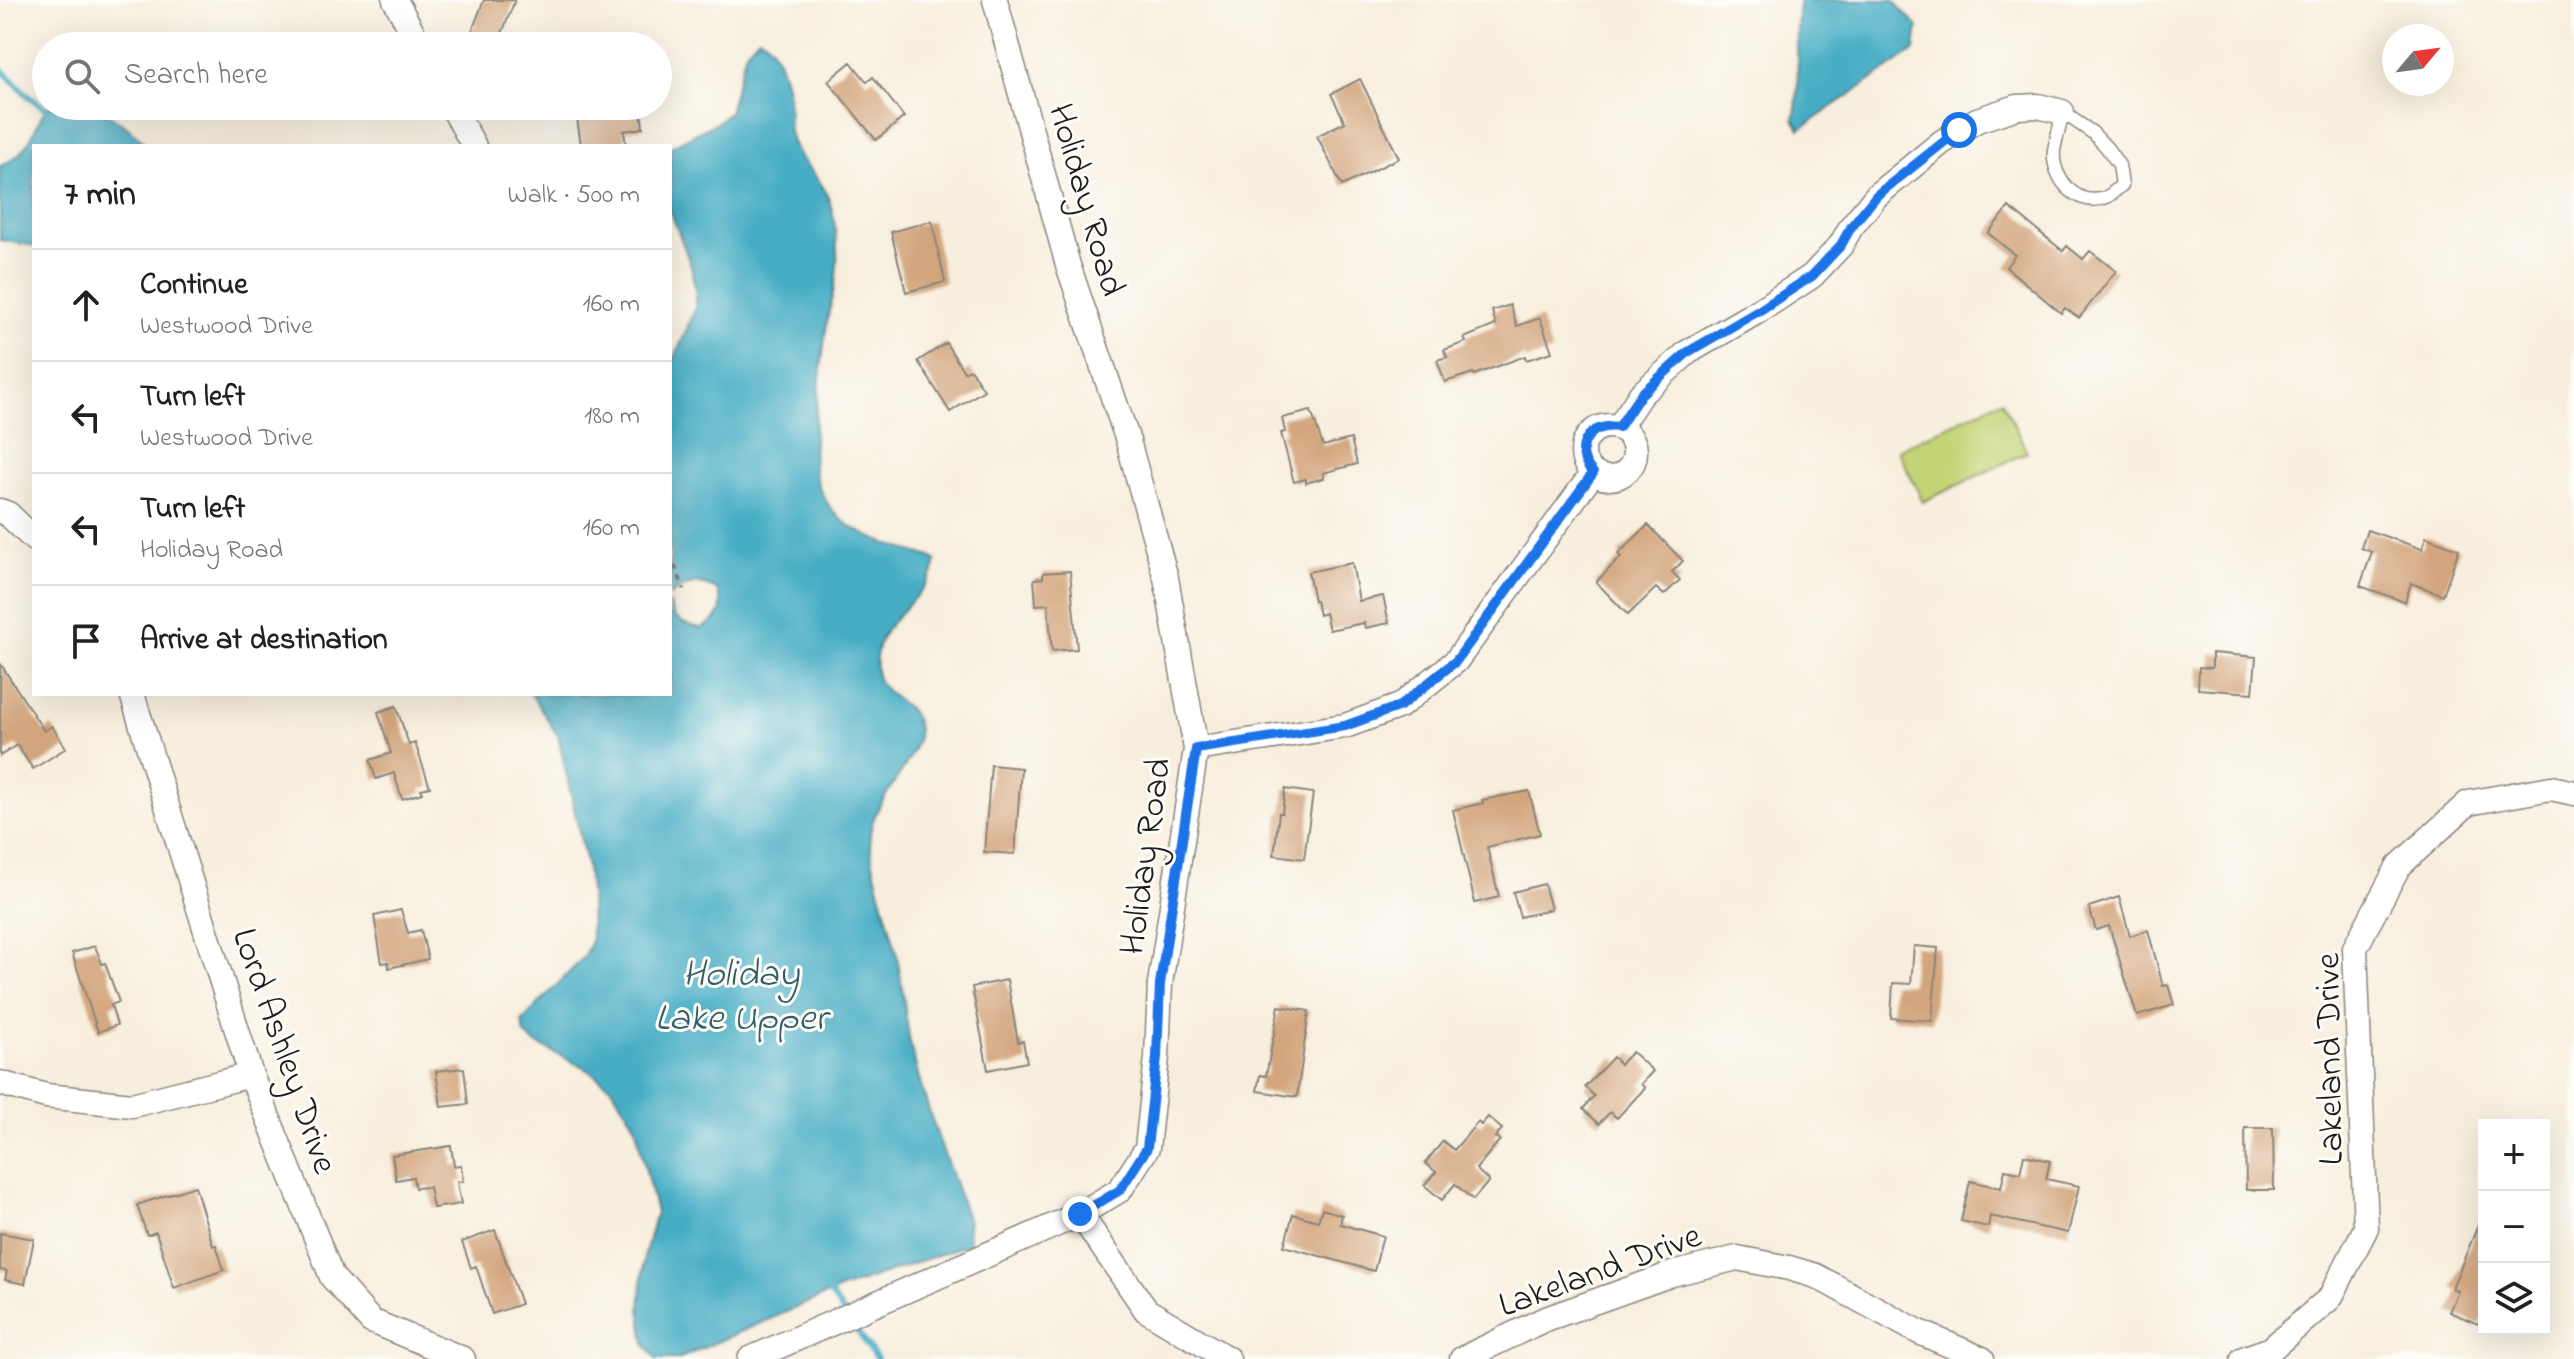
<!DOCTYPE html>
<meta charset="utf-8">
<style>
:root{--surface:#fff;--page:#f6f6f6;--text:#202124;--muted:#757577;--line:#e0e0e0}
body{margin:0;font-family:"Indie Flower",sans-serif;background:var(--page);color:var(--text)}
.controls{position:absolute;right:24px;bottom:24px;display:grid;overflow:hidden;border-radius:0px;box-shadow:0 8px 32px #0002}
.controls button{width:72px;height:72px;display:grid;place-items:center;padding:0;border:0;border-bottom:2px solid var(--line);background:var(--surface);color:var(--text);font:40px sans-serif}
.compass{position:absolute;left:2382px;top:24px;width:72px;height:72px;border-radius:50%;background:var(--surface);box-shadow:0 8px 32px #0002;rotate:61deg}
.stop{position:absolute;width:24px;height:24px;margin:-18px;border:6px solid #1a73e8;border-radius:50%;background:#fff}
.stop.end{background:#1a73e8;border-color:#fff;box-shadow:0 2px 8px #0008}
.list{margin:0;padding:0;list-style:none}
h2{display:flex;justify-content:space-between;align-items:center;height:104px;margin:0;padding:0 32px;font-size:34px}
h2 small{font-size:26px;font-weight:400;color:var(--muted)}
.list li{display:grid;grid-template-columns:52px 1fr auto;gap:24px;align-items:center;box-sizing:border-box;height:112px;padding:0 32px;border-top:2px solid var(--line)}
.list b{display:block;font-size:30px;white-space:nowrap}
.list p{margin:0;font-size:26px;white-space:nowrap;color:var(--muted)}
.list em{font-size:26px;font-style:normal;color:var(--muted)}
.icon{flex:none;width:44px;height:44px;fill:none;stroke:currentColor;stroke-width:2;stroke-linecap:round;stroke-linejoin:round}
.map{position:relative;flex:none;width:2574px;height:1359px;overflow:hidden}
.search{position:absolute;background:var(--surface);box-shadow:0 8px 32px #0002;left:32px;top:32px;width:640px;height:88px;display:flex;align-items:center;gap:20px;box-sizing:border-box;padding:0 28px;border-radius:44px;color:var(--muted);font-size:30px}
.panel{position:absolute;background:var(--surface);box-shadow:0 8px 32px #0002;left:32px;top:144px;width:640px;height:552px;border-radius:0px}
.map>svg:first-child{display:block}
.green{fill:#c3d476;stroke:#707849;stroke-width:2}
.water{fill:#46adc5;stroke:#316470;stroke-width:2}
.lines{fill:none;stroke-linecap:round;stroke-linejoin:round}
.stream{stroke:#46adc5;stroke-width:6}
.building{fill:#d3a57d}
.lane-casing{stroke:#8a857c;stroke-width:15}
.street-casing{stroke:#8a857c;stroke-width:27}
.path{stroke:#8a857c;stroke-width:4;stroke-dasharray:6 6;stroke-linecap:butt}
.lane{stroke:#fff;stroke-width:12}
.street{stroke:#fff;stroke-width:24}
.route{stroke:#1a73e8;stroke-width:10}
.labels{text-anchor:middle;stroke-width:6;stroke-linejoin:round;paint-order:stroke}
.street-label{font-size:36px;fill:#1c1c1c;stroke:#fdfcf7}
.water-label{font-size:38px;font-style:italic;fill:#2f5d68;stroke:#fdfcf7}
</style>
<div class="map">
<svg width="2574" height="1359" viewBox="0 0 2574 1359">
<rect width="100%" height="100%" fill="#fdfcf7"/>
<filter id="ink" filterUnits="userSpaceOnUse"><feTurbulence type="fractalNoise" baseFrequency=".0125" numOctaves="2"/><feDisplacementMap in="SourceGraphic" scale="16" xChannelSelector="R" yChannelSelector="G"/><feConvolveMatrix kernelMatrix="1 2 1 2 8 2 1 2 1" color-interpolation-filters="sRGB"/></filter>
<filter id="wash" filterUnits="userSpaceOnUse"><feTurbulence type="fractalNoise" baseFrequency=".006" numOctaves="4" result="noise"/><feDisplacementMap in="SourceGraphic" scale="32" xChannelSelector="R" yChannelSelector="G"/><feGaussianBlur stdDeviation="1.8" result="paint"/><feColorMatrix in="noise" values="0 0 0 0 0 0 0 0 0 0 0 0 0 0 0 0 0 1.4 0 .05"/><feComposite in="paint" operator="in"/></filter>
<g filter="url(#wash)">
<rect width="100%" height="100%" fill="#f8eedd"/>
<!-- green -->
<path class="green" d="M2002 400 2027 452 1923 502 1898 450Z"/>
<!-- water -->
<path class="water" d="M1800 0H1893L1918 27 1915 50 1800 129 1794 119C1803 79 1792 39 1800 0Z
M759 37C778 43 788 89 789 106 790 114 788 123 789 131 793 155 811 167 823 187 834 205 836 230 837 251 839 272 832 296 828 317 823 349 820 381 816 413 815 431 812 450 814 468 816 485 828 509 842 520 867 540 901 548 931 557L936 561C932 594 884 616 877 651 867 703 914 692 918 730 921 758 873 799 870 834 868 858 888 919 895 946 902 977 904 1010 910 1042 923 1103 948 1162 968 1221L969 1244 830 1293 678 1359H656L645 1344 640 1308 644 1257 656 1213 635 1125 611 1087 583 1067 533 1042 524 1033 522 1021 583 958 591 941 590 890 586 863 558 736 531 694H670V602C672 622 685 625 702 628 721 618 725 610 717 590 696 580 688 582 670 596V369L695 309V290L691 266 670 210V147L718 122 729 112 746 51Z
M47 106C62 106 80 104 93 108 113 115 134 131 147 146H34V246L0 240V166C33 151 30 134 47 106Z"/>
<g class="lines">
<!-- stream -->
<path class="stream" d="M0 68 28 96 49 111
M830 1288V1293L843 1312
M850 1321 877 1359"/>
</g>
<g id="blocks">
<!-- building -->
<path class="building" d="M484 0H515L497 46H466Z
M851 62 867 82 873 77 904 117 876 140 828 81Z
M1360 79 1399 158 1342 186 1317 136 1345 122 1331 94Z
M641 110 643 128 624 131 626 146H581L577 118Z
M2009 207 2063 251 2067 246 2083 259 2090 251 2116 271 2079 318 2065 308 2061 313 2006 267 2015 255 1988 233Z
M932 221 945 282 906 292 891 232Z
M1510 305 1517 326 1540 318 1552 352 1526 360 1525 356 1474 375 1473 373 1445 382 1437 360 1447 357 1444 350 1466 342 1464 338 1496 325 1492 311Z
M946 343 964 372 970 369 984 390 950 412 918 361Z
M1311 411 1323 446 1351 439 1357 464 1323 473 1324 478 1306 483V479L1294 482 1281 433 1285 432 1282 418Z
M1648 525 1683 561 1672 572 1680 580 1664 595 1656 588 1628 615 1596 582 1621 557 1618 554Z
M2367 530 2422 549 2426 537 2459 549 2443 595 2411 583 2405 602 2360 586 2372 552 2361 548Z
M1352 563 1359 601 1383 596 1389 623 1365 628 1364 623 1329 630 1325 613 1319 615 1316 601H1314L1308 572Z
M1070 571 1077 649 1052 651 1048 604 1036 605 1034 579 1043 578V573Z
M2212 653 2256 657 2253 693 2198 689 2199 667 2212 668Z
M0 663 44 731 52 726 66 748 33 769 17 745 0 756Z
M396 706 409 745 415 743 430 787 421 789 422 793 402 799 394 773 376 779 370 760 391 753 378 712Z
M991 765 1021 768 1015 854 984 852Z
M1285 789 1313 793 1304 859 1274 855 1279 813H1282Z
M1529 791 1540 834 1487 847 1499 897 1475 903 1453 810 1483 803 1482 800Z
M1544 884 1551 909 1520 917 1513 892Z
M2119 897 2130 936 2148 930 2163 986 2168 985 2174 1005 2137 1016 2109 926 2096 930 2089 907Z
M401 910 408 933 421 930 428 959 389 968 388 962 382 963 374 916Z
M95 946 102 964 105 963 119 1002 111 1005 117 1025 98 1032 72 953Z
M1914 946 1938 948 1932 1021 1891 1018 1893 983 1911 984Z
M1007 980 1018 1042 1023 1041 1027 1062 988 1070 972 987Z
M1279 1006 1309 1011 1297 1097 1257 1091 1260 1075 1266 1076Z
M1632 1052 1653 1071 1641 1084 1645 1088 1617 1118 1610 1112 1599 1124 1583 1109 1594 1096 1585 1087 1613 1057 1620 1064Z
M464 1068 468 1104 441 1107 436 1071Z
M1488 1117 1502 1129 1495 1137 1500 1140 1476 1169 1489 1181 1473 1200 1455 1184 1442 1200 1424 1185 1436 1172 1425 1163 1443 1141 1454 1150 1478 1122 1481 1125Z
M2245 1128H2273L2274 1190H2246Z
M451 1146 454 1166 461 1165 463 1181 457 1182 461 1204 433 1208 429 1187 415 1188 413 1177 396 1180 392 1155Z
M2024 1155 2050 1161 2046 1179 2079 1186 2068 1233 1990 1216 1988 1227 1961 1221 1970 1181 2001 1188 2005 1170 2020 1173Z
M195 1186 213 1246 216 1245 224 1270 174 1288 156 1232 147 1235 137 1205Z
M1322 1209 1342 1215 1340 1224 1383 1236 1374 1271 1284 1246 1293 1214 1318 1221Z
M2484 1211V1313L2479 1324 2449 1312 2458 1291 2452 1288Z
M495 1230 521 1304 492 1314 476 1266 471 1268 462 1242Z
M0 1233 34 1239 25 1284 5 1280 7 1271 0 1270Z"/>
</g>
</g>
<g filter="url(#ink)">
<use href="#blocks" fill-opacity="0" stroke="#8a857c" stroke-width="2"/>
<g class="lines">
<!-- lane casing -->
<g class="lane-casing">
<path id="lane" d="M2062 112 2093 133 2107 148 2119 165 2122 185C2118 188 2112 194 2107 197 2077 209 2051 178 2054 150 2056 138 2061 126 2062 112Z"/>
</g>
<!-- street casing -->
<g class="street-casing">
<path id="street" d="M395 0 420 46
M452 106 474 146
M1583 452a26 26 0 1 1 52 0a26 26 0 1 1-52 0Z
M1619 427 1641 394 1688 352 1760 310 1812 276 1841 245 1851 227 1877 195 1942 142 1977 120 2017 107 2038 106 2062 112
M0 511 8 514 34 539
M132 694 251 1075 332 1277 371 1321 463 1359
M1196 749 1345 726 1400 706 1456 661 1593 473
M0 1083 46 1096 132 1105 251 1075
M1080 1214 1146 1310 1228 1359
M750 1359 1080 1214 1120 1190 1147 1148 1157 1057 1160 984 1196 749 1166 578 1128 441 1068 265 995 0
M1462 1359 1543 1320 1672 1274 1737 1258 1789 1268 1816 1276 1917 1331 1982 1359
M2243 1359 2271 1349 2330 1298 2366 1228 2355 948 2398 867 2468 803 2551 788 2574 793"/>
</g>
<!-- path -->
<path class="path" d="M670 554 684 589"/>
<!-- lane -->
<use href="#lane" class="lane"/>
<!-- street -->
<use href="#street" class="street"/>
</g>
</g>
<g class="lines" filter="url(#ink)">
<!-- route -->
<path class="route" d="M1080 1214 1120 1190 1147 1148 1157 1057 1160 984 1196 749 1345 726 1400 706 1456 661 1593 473C1571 450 1588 422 1619 427L1641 394 1688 352 1760 310 1812 276 1841 245 1851 227 1877 195 1959 130"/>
</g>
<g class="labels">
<!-- street labels -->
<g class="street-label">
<text transform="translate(1089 199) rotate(74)" y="13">Holiday Road</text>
<text transform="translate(1143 856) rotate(-82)" y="13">Holiday Road</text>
<text transform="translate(287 1050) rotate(71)" y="13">Lord Ashley Drive</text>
<text transform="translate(2327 1059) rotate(-91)" y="13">Lakeland Drive</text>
<text transform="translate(1599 1268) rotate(-20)" y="13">Lakeland Drive</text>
</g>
<!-- water labels -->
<g class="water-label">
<text x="741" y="985">Holiday<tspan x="741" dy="44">Lake Upper</tspan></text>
</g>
</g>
</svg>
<div class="controls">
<button>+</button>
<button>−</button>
<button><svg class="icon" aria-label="layers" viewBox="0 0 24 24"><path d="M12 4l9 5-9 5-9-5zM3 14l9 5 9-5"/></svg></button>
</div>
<svg class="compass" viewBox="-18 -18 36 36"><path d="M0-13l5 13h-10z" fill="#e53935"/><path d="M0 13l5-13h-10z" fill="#757577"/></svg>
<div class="stop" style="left:1959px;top:130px"></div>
<div class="stop end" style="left:1080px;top:1214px"></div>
<div class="search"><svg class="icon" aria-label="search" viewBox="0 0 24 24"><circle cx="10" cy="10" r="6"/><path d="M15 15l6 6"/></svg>Search here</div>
<section class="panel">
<h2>7 min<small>Walk · 500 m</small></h2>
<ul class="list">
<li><svg class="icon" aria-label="ahead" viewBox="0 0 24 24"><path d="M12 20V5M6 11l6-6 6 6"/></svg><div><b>Continue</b><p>Westwood Drive</p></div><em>160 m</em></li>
<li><svg class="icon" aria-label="left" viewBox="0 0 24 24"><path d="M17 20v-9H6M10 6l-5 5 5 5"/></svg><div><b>Turn left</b><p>Westwood Drive</p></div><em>180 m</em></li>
<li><svg class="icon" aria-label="left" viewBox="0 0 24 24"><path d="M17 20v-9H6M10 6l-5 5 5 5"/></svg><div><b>Turn left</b><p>Holiday Road</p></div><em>160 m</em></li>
<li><svg class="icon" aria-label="arrive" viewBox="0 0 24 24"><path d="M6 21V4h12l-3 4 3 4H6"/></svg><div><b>Arrive at destination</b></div></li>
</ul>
</section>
</div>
